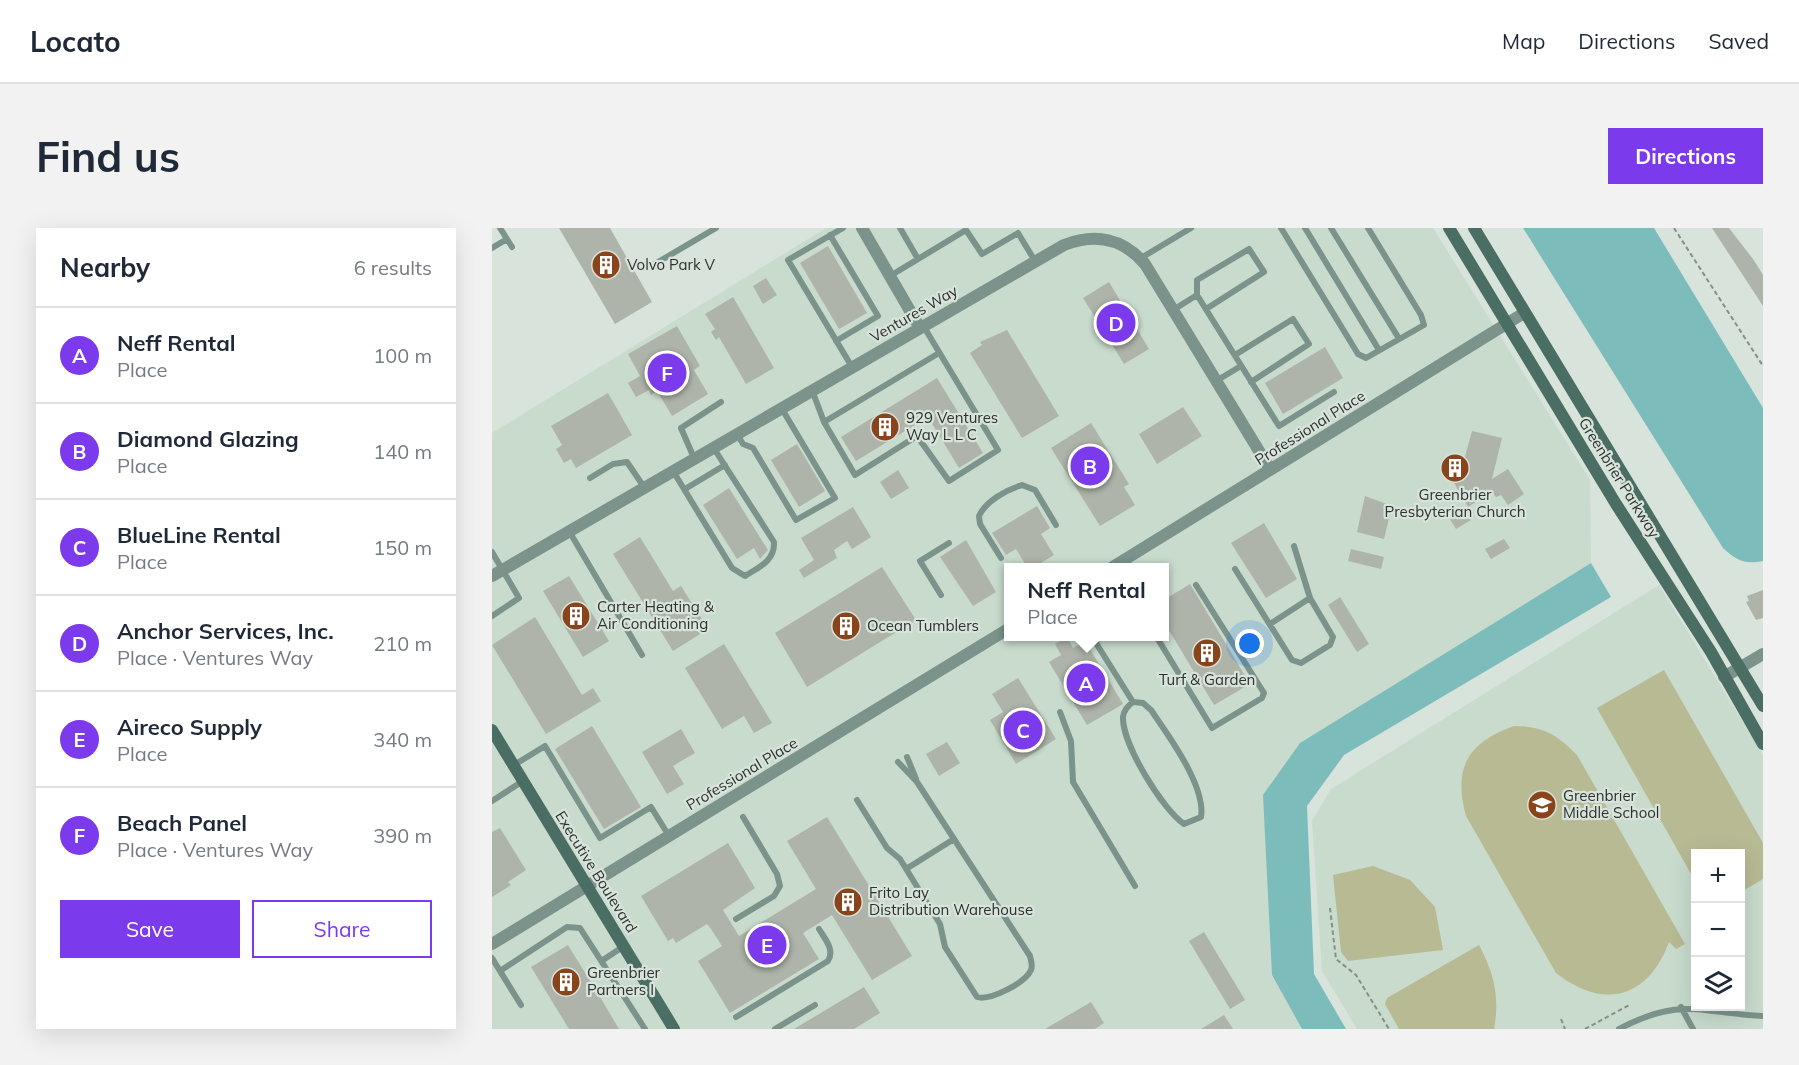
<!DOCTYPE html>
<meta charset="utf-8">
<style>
:root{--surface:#fff;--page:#f2f2f3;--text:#1f2937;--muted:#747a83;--line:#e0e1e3;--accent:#7c3aed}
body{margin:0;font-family:Mulish,sans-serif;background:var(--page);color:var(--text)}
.controls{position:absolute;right:18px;bottom:18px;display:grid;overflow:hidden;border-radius:0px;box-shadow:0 6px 24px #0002}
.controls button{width:54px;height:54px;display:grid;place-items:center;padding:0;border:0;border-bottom:2px solid var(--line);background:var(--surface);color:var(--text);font:30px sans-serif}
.you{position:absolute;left:758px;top:416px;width:21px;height:21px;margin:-15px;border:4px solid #fff;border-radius:50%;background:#1a73e8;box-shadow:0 0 0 9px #1a73e833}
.badge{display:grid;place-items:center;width:39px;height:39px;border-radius:50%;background:var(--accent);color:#fff;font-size:20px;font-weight:700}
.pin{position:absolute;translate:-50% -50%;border:3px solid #fff;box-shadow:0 2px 6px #0006}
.popup{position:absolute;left:512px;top:335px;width:165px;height:78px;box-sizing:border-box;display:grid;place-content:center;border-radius:0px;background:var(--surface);filter:drop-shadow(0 2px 4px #0005);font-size:20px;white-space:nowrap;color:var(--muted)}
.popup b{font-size:22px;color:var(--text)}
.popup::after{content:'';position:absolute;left:50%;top:100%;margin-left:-12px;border:12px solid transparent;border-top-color:var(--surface)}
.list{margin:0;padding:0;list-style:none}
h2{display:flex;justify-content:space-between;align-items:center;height:78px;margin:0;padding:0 24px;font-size:26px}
h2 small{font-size:20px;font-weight:400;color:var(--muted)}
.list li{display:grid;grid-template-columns:39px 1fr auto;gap:18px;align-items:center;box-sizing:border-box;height:96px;padding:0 24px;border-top:2px solid var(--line)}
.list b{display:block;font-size:22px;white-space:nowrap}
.list p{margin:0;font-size:20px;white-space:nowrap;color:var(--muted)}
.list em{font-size:20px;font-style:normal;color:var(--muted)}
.actions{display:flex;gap:12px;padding:18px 24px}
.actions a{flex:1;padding:14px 0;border:2px solid var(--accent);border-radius:0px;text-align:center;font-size:21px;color:var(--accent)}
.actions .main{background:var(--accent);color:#fff}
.icon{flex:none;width:33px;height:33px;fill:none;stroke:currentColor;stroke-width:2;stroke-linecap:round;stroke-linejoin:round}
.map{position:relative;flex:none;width:1271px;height:801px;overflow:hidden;border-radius:0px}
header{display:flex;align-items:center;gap:36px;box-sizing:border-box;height:84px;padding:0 30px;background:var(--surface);border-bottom:2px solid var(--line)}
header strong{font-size:28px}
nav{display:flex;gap:33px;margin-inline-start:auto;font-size:21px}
.intro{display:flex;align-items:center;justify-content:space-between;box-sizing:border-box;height:144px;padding:0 36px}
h1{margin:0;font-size:42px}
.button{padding:15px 27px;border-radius:0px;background:var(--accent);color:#fff;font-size:21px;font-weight:700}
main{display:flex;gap:36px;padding:0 36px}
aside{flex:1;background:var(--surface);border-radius:0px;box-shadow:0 6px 24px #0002}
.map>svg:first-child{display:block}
.built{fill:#c8dbcd;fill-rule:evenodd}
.green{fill:#b7ba93}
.water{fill:#7cbcbb}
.building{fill:#aeb4a9}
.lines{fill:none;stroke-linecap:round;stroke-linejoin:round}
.path{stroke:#878f89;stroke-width:2;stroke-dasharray:4.5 3;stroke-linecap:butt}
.lane{stroke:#7b938b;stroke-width:6}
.street{stroke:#7b938b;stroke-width:12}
.secondary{stroke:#4b6e64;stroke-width:12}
.labels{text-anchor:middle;stroke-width:4.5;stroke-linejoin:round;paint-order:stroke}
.poi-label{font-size:15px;fill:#2d322e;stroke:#d8e3db;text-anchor:start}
.street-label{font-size:15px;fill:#2d322e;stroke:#d8e3db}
</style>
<header>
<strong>Locato</strong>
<nav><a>Map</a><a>Directions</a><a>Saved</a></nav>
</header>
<div class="intro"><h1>Find us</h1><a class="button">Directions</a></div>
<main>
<aside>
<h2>Nearby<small>6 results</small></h2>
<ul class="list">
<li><span class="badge">A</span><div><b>Neff Rental</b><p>Place</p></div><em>100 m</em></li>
<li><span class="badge">B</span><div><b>Diamond Glazing</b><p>Place</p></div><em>140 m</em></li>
<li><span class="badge">C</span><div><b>BlueLine Rental</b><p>Place</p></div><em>150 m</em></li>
<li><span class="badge">D</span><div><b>Anchor Services, Inc.</b><p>Place · Ventures Way</p></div><em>210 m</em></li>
<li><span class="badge">E</span><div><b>Aireco Supply</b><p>Place</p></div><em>340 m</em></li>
<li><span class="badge">F</span><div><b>Beach Panel</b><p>Place · Ventures Way</p></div><em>390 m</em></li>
</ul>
<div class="actions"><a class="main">Save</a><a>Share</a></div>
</aside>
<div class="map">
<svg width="1271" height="801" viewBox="0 0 1271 801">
<rect width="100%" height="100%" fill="#d8e3db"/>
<!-- built -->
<path class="built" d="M334 0H941L1098 252 1099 335 808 515 780 747 810 801H0V205ZM516 340H672V408H516Z
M1167 357 1271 527V801H865L830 743 820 593 839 561ZM1204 626H1248V778H1204Z"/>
<!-- green -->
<path class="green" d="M1172 442 1271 615V651L1249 664 1248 626H1204L1203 653 1105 480Z
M1022 498C1050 498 1065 506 1085 527L1193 716 1184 721 1177 714C1156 771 1111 782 1064 745L974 588C961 540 975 515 1022 498Z
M881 638 918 652 943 679 951 722 856 733 849 724 841 647Z
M987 717C1002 745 1008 769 1002 801H907L893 776 895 770Z"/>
<!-- water -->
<path class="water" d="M1031 0H1162L1271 180V333C1253 337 1244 332 1231 320Z
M1099 335 1119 369 852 527 815 578 822 746 854 801H810L780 747 771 567 808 515Z"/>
<!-- building -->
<path class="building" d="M67 0H118L160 74 123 96Z
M1220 0H1237L1261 31 1271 47V78Z
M336 18 375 85 347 101 308 35Z
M274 50 285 67 271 76 261 58Z
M617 54 657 121 632 136 591 70Z
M241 69 282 140 254 156 227 109 224 112 219 104 223 101 213 86Z
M185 98 208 138 202 142 216 166 180 188 165 163 159 167 157 162 144 169 136 155 148 148 136 126Z
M515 102 567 188 530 210 478 125 490 117 488 114Z
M833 119 851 150 791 186 773 155Z
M445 150 491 225 467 240 436 189 364 233 349 209Z
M116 165 140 207 84 240 79 231 72 235 64 221 70 217 59 198Z
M691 179 710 208 665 236 647 206Z
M599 195 637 256 632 259 643 277 608 298 559 220Z
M980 203 1010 210 1000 251 1016 241 1032 266 1016 277 1009 267 1004 269 1000 264 976 279 954 241 957 228 972 232Z
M305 216 333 263 307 279 279 232Z
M406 242 417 260 399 271 388 254Z
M237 260 276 322 268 331 262 320 245 331 211 277Z
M873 268 900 278 892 311 865 304Z
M545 278 558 300 549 306 562 327 542 339H535L524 321 514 327 500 305Z
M361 279 379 309 360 321 355 313 342 322 345 330 312 350 307 342 322 332 309 310Z
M973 282 979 292 964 301 958 291Z
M772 295 805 351 774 370 739 315Z
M148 309 181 363 189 358 216 401 181 423 121 326Z
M1012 311 1018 320 999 331 993 321Z
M474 312 504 364 481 378 448 329Z
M859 321 892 329 889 341 856 333Z
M390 339 424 392 315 459 283 405Z
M77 348 117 413 91 429 51 363Z
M698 356 758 456 722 477 672 394V372Z
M1271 362V390L1264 392 1254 374 1257 373 1255 368Z
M848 369 877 416 865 424 836 377Z
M43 389 90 467 101 460 109 473 54 506 0 417Z
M575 409 581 420 593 413 631 476 595 497 557 434 569 427 563 416Z
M232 416 280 495 262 505 252 488 230 501 193 440Z
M526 450 564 511 524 536 498 492 511 484 500 466Z
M100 498 149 579 112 601 63 521Z
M189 501 203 525 181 538 192 556 175 566 150 524Z
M455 514 468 535 447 548 434 526Z
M335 589 420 728 380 752 340 687 311 705 327 731 238 785 206 733 230 718 219 701 215 696 184 715 181 710 176 713 149 668 236 615 263 660 231 682 247 708 324 661 295 613Z
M8 600 34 642 16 654 19 657 0 669V604Z
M712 704 753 772 738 781 697 713Z
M76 717 108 769 127 801H77L39 739Z
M372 759 388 785 362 801H302Z
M599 774 612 795 603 801H553Z
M732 787 741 801H709Z"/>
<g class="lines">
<!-- path -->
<path class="path" d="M1182 0 1271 138
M838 680 844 731 864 747 897 801
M1069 791 1073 801
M1093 801 1139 776"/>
<!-- lane -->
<path class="lane" d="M8 0 20 19
M351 0 296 32 360 139
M408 0 426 31
M789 0 866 126 874 130 932 97 929 87 876 0
M813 0 887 122
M839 0 906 109
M338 7 386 88 344 113
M0 20 15 11
M649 30 699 0
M161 37 224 0
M398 48 474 2 490 26 526 5 543 33
M705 67V52L757 21 772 44 714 81
M681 82 705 67 787 198 842 164
M743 127 801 91 817 116 759 154
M724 153 749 138
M320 162 332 194 363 247 425 208 457 253 506 222 432 99
M332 194 447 125
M245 206 251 216 261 220 304 292 343 270 290 181
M202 230 189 200 229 174
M181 243 240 340 253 348C267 339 283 333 282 314L221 219
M98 250 121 236 135 234 152 259
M193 261 233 237
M77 303 150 427
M0 324 27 370 0 388
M509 330 488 296 487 288C494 273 514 262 530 257L543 262 564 297
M743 341 800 432 809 435 838 417 841 409 818 370 802 318
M449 367 428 333 457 315
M778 396 818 370
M664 408 720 500 770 470 772 465 704 357
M604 415 641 474 651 475 659 482C676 507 714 558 709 589L692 596C671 582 630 516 631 489 632 482 635 479 641 474
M568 484 579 513 581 554 643 658
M415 529 424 551
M22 537 53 518 108 610 159 579 177 608
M365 572 395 620 408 631 448 696 453 719 485 769C498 773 533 755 539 742 541 737 539 733 538 728L425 554 406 534
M0 573 31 553
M414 641 462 611
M244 691 282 668 288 658 285 646 251 589
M0 730 29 777
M111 732 132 718
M8 743 75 699 88 700 153 801
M1189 779 1201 801
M244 789 336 733C343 722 333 711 327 701
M283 801 323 777
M1127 801C1190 768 1207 785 1271 788"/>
<!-- street -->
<path class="street" d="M370 0 428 100
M619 340 1032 85
M0 348 572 17C603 5 631 10 653 36L778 241
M1232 449 1271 426
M0 716 516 401"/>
<!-- secondary -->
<path class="secondary" d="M957 0 1124 276 1219 424 1271 516
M982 0 1271 478
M0 502 182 801"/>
</g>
<!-- icons -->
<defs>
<g id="building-disc" transform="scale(1.5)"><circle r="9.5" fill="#89441c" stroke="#d8e3db"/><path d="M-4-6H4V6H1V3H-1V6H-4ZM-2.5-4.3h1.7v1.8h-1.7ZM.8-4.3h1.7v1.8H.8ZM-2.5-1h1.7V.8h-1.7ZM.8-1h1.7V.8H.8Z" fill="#fff"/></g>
<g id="school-disc" transform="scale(1.5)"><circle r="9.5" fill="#89441c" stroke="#d8e3db"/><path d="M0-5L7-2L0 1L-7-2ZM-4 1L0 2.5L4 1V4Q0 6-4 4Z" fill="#fff"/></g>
</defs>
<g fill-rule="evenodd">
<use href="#building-disc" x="114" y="37"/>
<use href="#building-disc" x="393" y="199"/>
<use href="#building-disc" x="963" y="240"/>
<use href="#building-disc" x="84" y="388"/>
<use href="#building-disc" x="354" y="398"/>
<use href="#building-disc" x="715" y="425"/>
<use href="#school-disc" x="1050" y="577"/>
<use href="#building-disc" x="356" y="674"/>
<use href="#building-disc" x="74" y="754"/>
</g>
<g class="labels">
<!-- poi labels -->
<g class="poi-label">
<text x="135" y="42">Volvo Park V</text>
<text x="414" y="195">929 Ventures<tspan x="414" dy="17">Way L L C</tspan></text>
<text x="963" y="272" text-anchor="middle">Greenbrier<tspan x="963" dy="17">Presbyterian Church</tspan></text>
<text x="105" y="384">Carter Heating &amp;<tspan x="105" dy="17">Air Conditioning</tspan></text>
<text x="375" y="403">Ocean Tumblers</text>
<text x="715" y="457" text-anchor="middle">Turf &amp; Garden</text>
<text x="1071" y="573">Greenbrier<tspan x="1071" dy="17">Middle School</tspan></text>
<text x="377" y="670">Frito Lay<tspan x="377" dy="17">Distribution Warehouse</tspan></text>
<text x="95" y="750">Greenbrier<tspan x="95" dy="17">Partners I</tspan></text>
</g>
<!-- street labels -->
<g class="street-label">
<text transform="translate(422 86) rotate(-30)" y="5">Ventures Way</text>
<text transform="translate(818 200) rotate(-32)" y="5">Professional Place</text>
<text transform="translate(1127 250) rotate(58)" y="5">Greenbrier Parkway</text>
<text transform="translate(250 546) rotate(-31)" y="5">Professional Place</text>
<text transform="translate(104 644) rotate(58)" y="5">Executive Boulevard</text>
</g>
</g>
</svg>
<div class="controls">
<button>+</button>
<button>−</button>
<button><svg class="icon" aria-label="layers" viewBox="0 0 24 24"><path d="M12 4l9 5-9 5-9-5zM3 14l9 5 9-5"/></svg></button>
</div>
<div class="you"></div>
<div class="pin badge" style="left:594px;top:455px">A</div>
<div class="popup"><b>Neff Rental</b>Place</div>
<div class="pin badge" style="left:598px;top:238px">B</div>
<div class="pin badge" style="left:531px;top:502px">C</div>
<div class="pin badge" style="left:624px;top:95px">D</div>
<div class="pin badge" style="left:275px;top:717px">E</div>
<div class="pin badge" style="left:175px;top:145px">F</div>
</div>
</main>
